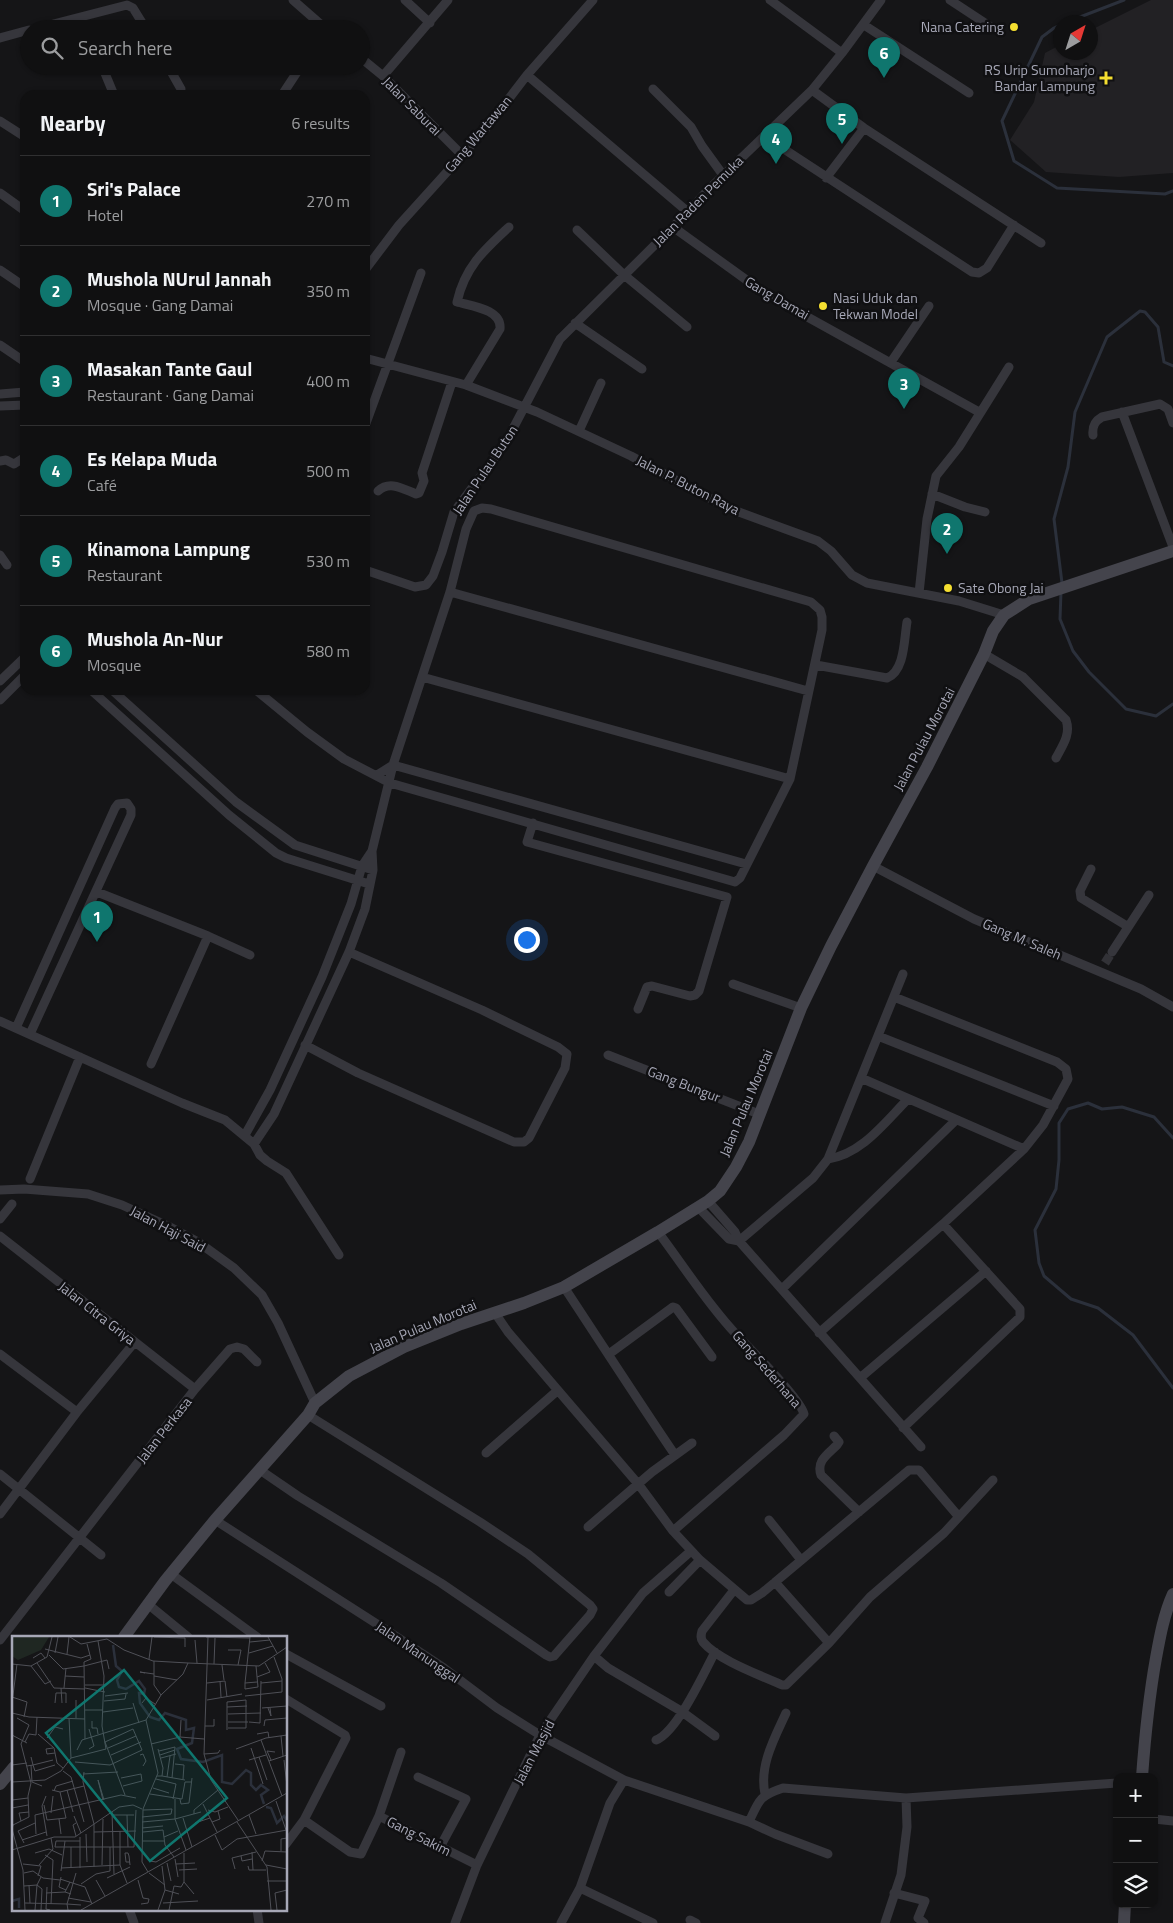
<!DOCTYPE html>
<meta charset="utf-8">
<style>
:root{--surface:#101011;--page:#1e1e1f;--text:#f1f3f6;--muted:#9c9d9f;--line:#303031;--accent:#0f766e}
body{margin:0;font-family:"Titillium Web",sans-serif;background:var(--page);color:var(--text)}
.controls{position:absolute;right:15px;bottom:15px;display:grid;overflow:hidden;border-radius:10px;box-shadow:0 1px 4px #0004}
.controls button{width:45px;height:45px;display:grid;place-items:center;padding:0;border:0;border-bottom:1px solid var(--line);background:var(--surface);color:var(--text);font:25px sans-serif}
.compass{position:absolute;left:1053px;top:15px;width:45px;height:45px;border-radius:50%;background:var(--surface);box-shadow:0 1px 4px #0004;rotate:39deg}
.you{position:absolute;left:526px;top:939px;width:18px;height:18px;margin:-12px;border:4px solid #fff;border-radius:50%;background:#1a73e8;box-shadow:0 0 0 8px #1a73e833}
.badge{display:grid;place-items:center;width:32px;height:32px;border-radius:50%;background:var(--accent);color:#fff;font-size:16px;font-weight:700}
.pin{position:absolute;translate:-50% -41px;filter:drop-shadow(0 1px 2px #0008)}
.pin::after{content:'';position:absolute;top:26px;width:18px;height:15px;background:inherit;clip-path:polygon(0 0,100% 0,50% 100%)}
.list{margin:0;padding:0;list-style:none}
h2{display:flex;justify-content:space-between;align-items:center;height:65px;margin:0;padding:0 20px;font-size:21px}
h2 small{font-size:16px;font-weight:400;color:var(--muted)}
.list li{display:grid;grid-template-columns:32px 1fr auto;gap:15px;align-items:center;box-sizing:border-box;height:90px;padding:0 20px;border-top:1px solid var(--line)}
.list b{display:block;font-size:19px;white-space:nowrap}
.list p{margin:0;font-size:16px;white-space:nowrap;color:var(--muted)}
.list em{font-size:16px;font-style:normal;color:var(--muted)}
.icon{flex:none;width:28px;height:28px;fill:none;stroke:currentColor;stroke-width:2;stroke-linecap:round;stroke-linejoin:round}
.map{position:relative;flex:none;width:1173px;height:1923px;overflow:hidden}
.search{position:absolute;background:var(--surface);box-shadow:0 1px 4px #0004;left:20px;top:20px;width:350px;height:55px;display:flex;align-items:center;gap:12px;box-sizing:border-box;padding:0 18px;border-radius:28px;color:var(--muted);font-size:19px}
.panel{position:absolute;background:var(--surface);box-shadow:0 1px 4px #0004;left:20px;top:90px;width:350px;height:605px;border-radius:15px}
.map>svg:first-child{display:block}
.built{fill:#222124}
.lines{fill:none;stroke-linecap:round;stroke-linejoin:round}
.stream{stroke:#2b303b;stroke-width:3}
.street-tunnel{stroke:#323237;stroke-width:9;stroke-dasharray:9 4.5;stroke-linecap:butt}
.street{stroke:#36363c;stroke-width:9}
.secondary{stroke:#44444c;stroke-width:12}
.poi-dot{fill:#f4de30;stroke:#101012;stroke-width:2}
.labels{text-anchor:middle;stroke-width:5;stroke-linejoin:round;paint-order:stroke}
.poi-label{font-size:14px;fill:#a7a8b7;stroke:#101012;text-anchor:end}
.street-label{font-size:14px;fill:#a7a8b7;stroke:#101012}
.inset-river{fill:none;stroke:#2b303b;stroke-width:2.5}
.inset-road{fill:none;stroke:#4f5057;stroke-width:1}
.view{fill:#0f766e;fill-opacity:0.15;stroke:#0f766e;stroke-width:2.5}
.inset-edge{fill:none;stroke:#a7a8b7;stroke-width:2.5}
</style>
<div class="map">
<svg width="1173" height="1923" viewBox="0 0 1173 1923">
<rect width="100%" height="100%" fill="#151517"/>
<!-- built -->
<path class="built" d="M1151 0H1173V173L1119 177 1046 172 1010 140 1034 102 1045 53 1060 45V52H1090L1091 30Z"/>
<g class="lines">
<!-- stream -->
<path class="stream" d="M1067 22 1124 0
M1060 25 1054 28 1042 37 1002 121 1014 161 1057 188 1165 194 1173 191
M1062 583 1054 519 1068 467 1075 412 1107 337 1140 311 1145 312 1158 327 1164 362 1173 366
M1061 592 1060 619 1073 651 1089 672 1126 709 1156 716 1173 704
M1173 1138 1154 1117 1122 1107 1102 1109 1088 1103 1068 1109 1059 1123V1160L1056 1189 1035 1230 1039 1263 1044 1276 1071 1299 1098 1308 1133 1335 1173 1388"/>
<!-- street-tunnel -->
<path class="street-tunnel" d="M1105 963 1112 952"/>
<!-- street -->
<path class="street" d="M293 0 326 29
M405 0 430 23
M770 0 842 53
M950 0 991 27
M864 25 969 93
M34 29 127 5 133 8 146 29
M0 38 29 30
M361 58 383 76 462 155
M102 66 114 95
M168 66 181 89
M527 75 688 212
M383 76 448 0
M653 89 691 127 702 146 723 175
M812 90 864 128 1041 243
M282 95 301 66
M0 121 25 137
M764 136 972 272 979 273 987 268 1014 225
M826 178 864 128
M0 193 25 211
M673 227 766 294 979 412
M577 230 623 274 687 327
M0 270 25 287
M365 270 399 225 484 131 527 75 593 0
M575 323 642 369
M0 345 25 362
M365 358 466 385 537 412 631 456 728 508 818 541 831 551 852 575 867 583 959 601 1004 615
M891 362 929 306
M466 385 500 329C502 309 471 306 457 302 465 267 484 250 509 227
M0 394 25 392
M0 406 25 405
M1122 412 1173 547
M365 426 421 273
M579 431 601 383
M1093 435C1092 426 1095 421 1102 417L1160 404 1168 409 1173 423
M0 461 6 460 14 464 25 457
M378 491C390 480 403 489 416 494L419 493 424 481 422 473 452 382
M932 494 965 507 985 512
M0 555 7 565
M365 570 415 587 426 585 433 576 442 552 454 512 505 444 560 339 688 212 708 190 812 90 842 53 881 0
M450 592 808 691
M919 593 927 519 936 476 959 447 1009 367
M984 654 1023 677 1066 720C1071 734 1063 745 1056 758
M816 665 887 678C905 671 904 639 907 622
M422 677 790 779
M0 681 25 657
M91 690 229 815 276 853 286 858 369 884
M112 690 236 802 295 845 373 870
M0 700 25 675
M377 775 393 765 746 864
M533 823 527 842 727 897 699 991 695 995 690 996 652 986 647 987 638 1009
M873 866 974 919 1141 989 1173 1007
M1091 869 1080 891 1081 898 1127 926
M97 892 208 936 250 955
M1112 952 1149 895
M733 984 801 1008
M0 1021 182 1103 225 1120 254 1144 260 1155 267 1161 286 1173 339 1255
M16 1028 115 808 118 804 127 803 131 809V815L30 1034
M878 1036 1054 1106
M305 1045 358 1073 514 1142H524L529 1138 565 1068 567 1054 558 1047 482 1010 349 952
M608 1055 759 1114
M151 1064 208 936
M861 1078 1024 1149
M245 1135 270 1090 322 977 351 904 362 866 372 851
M254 1144 274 1114 349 952 365 909 373 870 372 851 393 765 450 592 466 529 474 511 482 508 491 509 811 602 820 610 822 617V630L790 779 740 878 735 882 390 783 344 759 307 732 256 690
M828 1159C862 1154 885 1122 908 1099
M30 1179 80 1057
M0 1190 24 1189 88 1194 122 1205 168 1226 198 1242 234 1268 262 1295 278 1323 315 1403
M708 1201 735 1232 739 1241 921 1447
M698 1207 729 1239 739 1241 813 1178 828 1159 903 974
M0 1219 12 1204
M658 1232C683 1265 706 1302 735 1333 748 1347 800 1398 804 1414L784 1435 673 1531
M0 1236 195 1389
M564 1287C601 1343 637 1399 675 1455
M782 1289 956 1120
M495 1313 508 1332 639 1485 673 1531 700 1560 747 1600H751L762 1593 909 1470H919L959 1517
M819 1333 943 1224 1024 1149 1043 1125 1068 1079 1066 1069 1057 1062 894 997
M0 1354 77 1412
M609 1354 673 1307 676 1308 712 1357
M860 1378 986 1271
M903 1428 1020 1317V1309L943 1224
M834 1436 839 1442 837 1445C828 1454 816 1461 821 1475L859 1512
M486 1453 557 1391
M260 1470 298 1496 441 1583 546 1655 550 1657 554 1656 590 1615 593 1609 590 1605 528 1554 480 1522 308 1415
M0 1474 101 1555
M0 1514 77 1412 134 1343
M215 1520 391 1633 444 1668 497 1708 540 1735 624 1780 749 1822 775 1834 828 1854
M769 1520 801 1560
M588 1527 652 1472 692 1443
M171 1574 257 1637
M775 1582 829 1643
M734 1590 702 1631C701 1635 700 1638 703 1642 718 1660 760 1675 782 1685H786L829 1643 870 1597 944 1533 993 1480
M669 1592 700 1560
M149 1605 188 1637
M0 1640 195 1389 230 1349 237 1347 244 1349 257 1362
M286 1654 381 1706
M594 1656 608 1668 681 1711 715 1736
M286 1699 345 1735 346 1738 304 1820 286 1844
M656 1740C677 1732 704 1673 715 1652
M418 1777 466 1799 440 1847
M765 1794C759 1766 774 1739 786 1713
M379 1816 401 1752
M1154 1819 1173 1821
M304 1820 350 1852 361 1854 379 1816 477 1865
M749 1822C759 1800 759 1796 783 1788L906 1798 1117 1783
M580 1888 653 1923
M894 1893 925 1901 918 1918 924 1923
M129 1909 134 1923
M257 1909 259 1923
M690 1920 696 1923
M455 1923 477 1865 540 1735 594 1656 643 1593 691 1551
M561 1923 580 1888 610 1803 624 1780
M885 1923 901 1875 907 1827 906 1798"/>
<!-- secondary -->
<path class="secondary" d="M124 1637 165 1581 215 1520 308 1415 315 1403 349 1376 404 1347 461 1324 524 1303 564 1287 658 1232 708 1201 720 1191 736 1167 749 1142 801 1008 831 946 873 866 927 767 984 654 993 631 1004 615 1029 599 1173 551
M1142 1777C1145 1736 1149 1697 1156 1658 1160 1636 1164 1614 1173 1594
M0 1784 14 1767
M1124 1923 1125 1904"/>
</g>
<!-- markers -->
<g class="poi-dot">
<circle cx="1014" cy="27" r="5"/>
<path d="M1103.5 70.5h5v5h5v5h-5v5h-5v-5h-5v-5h5z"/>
<circle cx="823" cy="306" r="5"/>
<circle cx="948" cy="588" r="5"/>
</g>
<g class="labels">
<!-- poi labels -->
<g class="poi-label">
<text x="1004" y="32">Nana Catering</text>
<text x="1095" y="75">RS Urip Sumoharjo<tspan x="1095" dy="16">Bandar Lampung</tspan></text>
<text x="833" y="303" text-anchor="start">Nasi Uduk dan<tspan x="833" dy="16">Tekwan Model</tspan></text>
<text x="958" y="593" text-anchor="start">Sate Obong Jai</text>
</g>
<!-- street labels -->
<g class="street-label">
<text transform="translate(412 106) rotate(45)" y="5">Jalan Saburai</text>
<text transform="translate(478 134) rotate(-50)" y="5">Gang Wartawan</text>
<text transform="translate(698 201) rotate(-45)" y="5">Jalan Raden Pemuka</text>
<text transform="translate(777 298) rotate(30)" y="5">Gang Damai</text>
<text transform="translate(485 470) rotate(-56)" y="5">Jalan Pulau Buton</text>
<text transform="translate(688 485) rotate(27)" y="5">Jalan P. Buton Raya</text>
<text transform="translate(924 739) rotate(-62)" y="5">Jalan Pulau Morotai</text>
<text transform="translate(1022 939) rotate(23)" y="5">Gang M. Saleh</text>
<text transform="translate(684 1084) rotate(21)" y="5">Gang Bungur</text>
<text transform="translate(746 1103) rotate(-67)" y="5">Jalan Pulau Morotai</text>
<text transform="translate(168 1229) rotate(28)" y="5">Jalan Haji Said</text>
<text transform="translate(97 1313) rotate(38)" y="5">Jalan Citra Griya</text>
<text transform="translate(423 1326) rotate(-23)" y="5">Jalan Pulau Morotai</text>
<text transform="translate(767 1369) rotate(49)" y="5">Gang Sederhana</text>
<text transform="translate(164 1430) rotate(-52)" y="5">Jalan Perkasa</text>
<text transform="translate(418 1652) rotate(34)" y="5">Jalan Manunggal</text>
<text transform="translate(534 1752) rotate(-62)" y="5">Jalan Masjid</text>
<text transform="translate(419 1836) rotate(27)" y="5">Gang Sakim</text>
</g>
</g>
<!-- overview -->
<g transform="translate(12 1636)">
<rect width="275" height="275" fill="#151517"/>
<path d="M0 1H37L29 14 6 24 0 20Z" fill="#1f2722"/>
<path class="inset-river" d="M101 9 104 30 110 35 105 44 107 51 114 53 127 45 133 53 132 58 127 57 128 67 138 81 147 84 153 77 174 84V94L182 92 180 107 165 113 169 123 191 126 210 119V146L220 148 234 134 239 137V149L244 154 249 149 256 154 249 159 252 168M254 171 259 172 265 187 272 180 275 185M0 265 7 263V272"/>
<path class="inset-road" d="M58 1 69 8 95 3 112 14 141 25 176 27 247 30 275 11M142 1 173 2V11M194 1 238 2M196 1 192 118 199 144 226 184M256 1 265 17M183 4 185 27M238 6 258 4M33 13 69 22 78 19M216 14H229L226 29M43 17 46 1M237 17 261 10M55 18 57 1M37 19 51 33 72 30M21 22 29 17 33 22M137 23 140 1M142 25V49L149 59M25 27 42 52 73 53M0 28 19 30 35 21 40 1M202 28 203 2M210 29 212 44M19 30 33 48 39 45M72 30 95 24 97 33M244 30 246 51 233 53V47L245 46M133 37 128 36 142 38M53 40 72 41M142 40 165 44M245 41 258 36 253 27M208 45 209 61M195 47 213 45 215 61M233 47 238 1M249 47 270 45M73 49H93M49 52 50 67M52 52 54 32M73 52 93 56M93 60 116 57M233 60 270 56V43L262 21M0 61 15 66 12 81M195 64 230 58M92 65 113 63 114 58M0 67 5 28M43 67 44 57H54V67M121 67 127 87M130 67 134 62 143 68M215 71 235 70M250 72 275 70M256 72 259 80 258 72M73 74H91M91 76 121 72M0 77 17 81 73 83M216 78 249 77M5 82 17 89 9 108 19 147 16 160 17 181 1 189 0 193 11 234 13 274M57 82 59 122M64 82V64M80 85V92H85L86 98M216 86H236M237 86 248 87 249 45M193 90H202V83M252 90 253 84 275 82M77 93 82 110 77 113M215 94V66L234 64V92H216M26 98 42 112 45 127 51 132M245 98 256 96 257 102M0 99 15 107M269 100 271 120M168 101 169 84M35 102 43 91 51 93M73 103 72 26 79 23 75 8M249 104 270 160M13 106 17 98 24 99 25 81M139 108 168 101 192 103M41 112 34 113 35 118 43 117M96 112 124 100M239 112 251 148M224 113 254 102 275 99M65 114 70 104 134 84M147 115 163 111 160 142M192 118 206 117 208 114M99 119 129 106M128 119 131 118 134 125 131 130M148 119 163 114M19 121 21 129 41 124M247 121 255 144M59 122 94 113 90 90 92 40 86 5M149 122 164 118M237 124 254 119M259 124 255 115 263 116M272 124 275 150M257 125 275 119M63 126 98 129 130 114M163 128 172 129 171 143M0 129 15 127M19 129 20 146 30 150M15 130 21 129 23 135 43 129M51 135 59 141 72 186M72 136 71 146 82 188V231M71 138 106 136M145 140H150L151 132 146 113M150 140 173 144M155 141 158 120M109 142 129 138 130 145 111 150M144 143 164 148 161 163M0 146 33 144 49 135 59 122M141 152 157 157M40 154 48 156 72 150M55 154 61 176M42 155 44 150 61 145M138 158 170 163 173 146H179M113 159 93 106 121 93 130 114M34 160 30 170 35 200M163 163V183L174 214M168 163 169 168 177 167 180 142M0 164 16 162M91 164 86 144 92 164M264 165 274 194M191 168 205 196M32 169 35 184 54 182 48 156M0 172 16 169M196 174 203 176 216 171M100 176 102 238M39 177 41 160M182 178V174L206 154M100 179H122M115 179 116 211M237 179 244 198M62 180 69 197M130 181 159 178 160 173 131 174M171 182 180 211M47 183 49 198M9 185 7 177 17 176M130 186 163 183 189 176M200 186 208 183 206 175M225 186 255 231 259 274M64 187 61 189 64 200M183 187 198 182M130 192 151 190M108 195V229L115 247M82 196 124 195M131 196 151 194 153 209 162 221M24 198 23 179 109 159 124 162M74 198 75 226M203 199 210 214 225 203 275 194M68 201V232M152 201 166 195M10 204 34 196M68 205H44L43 211H122L124 174M130 205H152M12 207 6 195 23 187M59 211V232M98 211V235M0 214 42 201H63L107 171 121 169 130 173M269 215V203L275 202M240 216 241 234M23 217 37 213 50 219M33 219 41 224 39 268M229 220 230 225 240 223M163 223 166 241M138 225 144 226 168 212M250 225 253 215 275 216M118 226H114L113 217H116L117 220 118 229M155 227 159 245M11 228 29 230 26 240M164 228 183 227M27 229 41 213 39 202M90 229 91 183M254 229 275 233M150 230 153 254 167 258M236 230 237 234H254M49 232 108 229M223 233 220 222 244 216M167 234 185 233M49 235 53 205M136 236 130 226 131 173 146 137 134 84 149 59 171 38 176 27M12 237 21 235 31 242 48 244M137 237 153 249M49 241 47 251 54 254M95 242 118 231M48 243 73 251 80 268M84 244 93 260M126 244 131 262 137 263 136 267 129 268M255 245H275M58 246 53 256 59 258M172 246 182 258M69 248 84 238 98 235M17 249 18 267M12 250 25 249 30 253 29 274M35 251 34 273 38 274M34 257 53 256M56 262 79 266M13 267 55 268 64 237M151 267 186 265M23 274 25 249 29 241M56 274 55 268 69 269M69 274 275 157M146 274 153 254M157 274 162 250 169 251 172 246V217M265 274 263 257 275 254"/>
<path class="view" d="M112 34 215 162 138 225 34 97Z"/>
<rect width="275" height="275" class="inset-edge"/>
</g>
</svg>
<div class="controls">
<button>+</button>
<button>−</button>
<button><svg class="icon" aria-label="layers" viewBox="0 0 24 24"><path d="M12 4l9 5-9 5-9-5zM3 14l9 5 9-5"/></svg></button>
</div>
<svg class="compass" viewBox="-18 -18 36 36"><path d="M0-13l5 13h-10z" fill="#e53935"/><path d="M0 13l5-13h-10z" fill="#9c9d9f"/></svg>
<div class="you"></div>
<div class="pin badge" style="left:97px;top:942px">1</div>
<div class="pin badge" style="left:947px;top:554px">2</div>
<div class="pin badge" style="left:904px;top:409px">3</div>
<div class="pin badge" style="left:776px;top:164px">4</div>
<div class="pin badge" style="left:842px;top:144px">5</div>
<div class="pin badge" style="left:884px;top:78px">6</div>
<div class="search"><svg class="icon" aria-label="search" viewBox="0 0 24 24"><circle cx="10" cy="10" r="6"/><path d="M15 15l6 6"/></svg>Search here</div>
<section class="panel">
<h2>Nearby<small>6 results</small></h2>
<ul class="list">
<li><span class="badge">1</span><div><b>Sri's Palace</b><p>Hotel</p></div><em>270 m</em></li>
<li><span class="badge">2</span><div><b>Mushola NUrul Jannah</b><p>Mosque · Gang Damai</p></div><em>350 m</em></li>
<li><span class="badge">3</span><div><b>Masakan Tante Gaul</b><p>Restaurant · Gang Damai</p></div><em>400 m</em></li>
<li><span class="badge">4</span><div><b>Es Kelapa Muda</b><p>Café</p></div><em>500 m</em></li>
<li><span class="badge">5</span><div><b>Kinamona Lampung</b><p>Restaurant</p></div><em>530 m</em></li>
<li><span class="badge">6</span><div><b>Mushola An-Nur</b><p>Mosque</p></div><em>580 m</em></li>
</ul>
</section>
</div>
